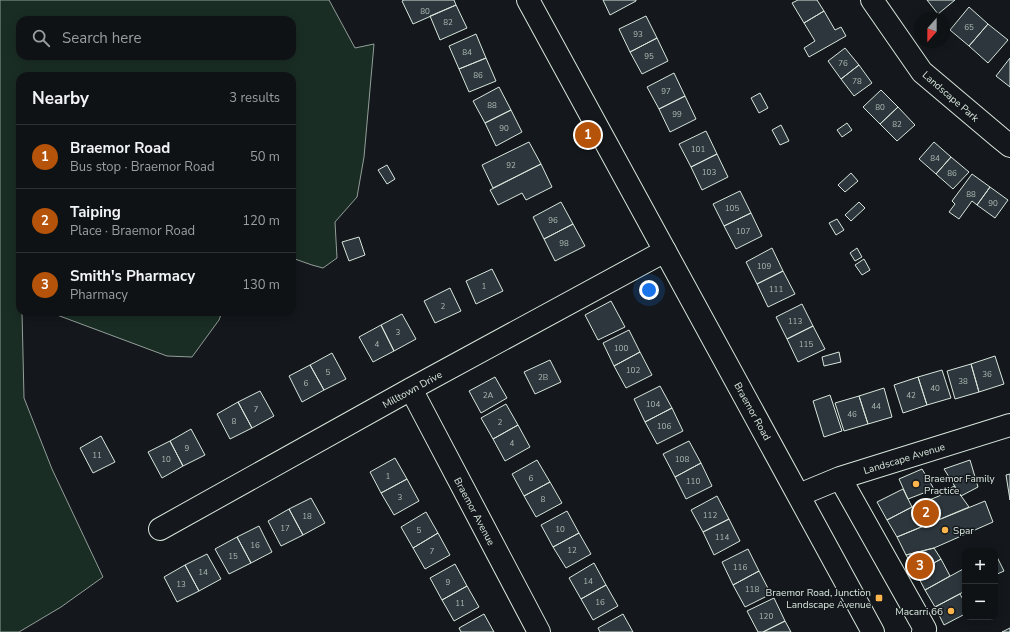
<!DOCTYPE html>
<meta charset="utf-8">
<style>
:root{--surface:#0f1215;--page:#1d2022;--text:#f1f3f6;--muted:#9b9ea0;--line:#2f3234;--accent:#b45309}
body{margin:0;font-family:"Nunito Sans",sans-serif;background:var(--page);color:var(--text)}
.controls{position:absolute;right:12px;bottom:12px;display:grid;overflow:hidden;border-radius:8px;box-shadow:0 2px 10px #0003}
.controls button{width:36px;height:36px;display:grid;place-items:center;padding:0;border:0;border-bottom:1px solid var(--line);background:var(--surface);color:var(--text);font:20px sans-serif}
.compass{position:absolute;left:914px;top:12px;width:36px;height:36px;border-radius:50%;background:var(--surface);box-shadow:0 2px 10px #0003;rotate:201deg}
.you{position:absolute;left:649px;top:290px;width:14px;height:14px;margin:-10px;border:3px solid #fff;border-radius:50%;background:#1a73e8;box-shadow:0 0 0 6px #1a73e833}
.badge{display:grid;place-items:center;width:26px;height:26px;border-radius:50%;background:var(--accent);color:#fff;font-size:13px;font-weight:700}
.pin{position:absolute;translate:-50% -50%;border:2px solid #fff;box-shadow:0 1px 4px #0006}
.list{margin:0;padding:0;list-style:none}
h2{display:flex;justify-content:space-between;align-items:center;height:52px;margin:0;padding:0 16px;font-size:17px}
h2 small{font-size:13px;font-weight:400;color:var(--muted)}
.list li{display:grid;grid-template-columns:26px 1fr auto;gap:12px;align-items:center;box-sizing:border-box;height:64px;padding:0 16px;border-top:1px solid var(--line)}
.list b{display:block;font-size:15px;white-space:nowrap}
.list p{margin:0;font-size:13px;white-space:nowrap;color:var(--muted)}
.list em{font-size:13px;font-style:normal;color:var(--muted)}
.icon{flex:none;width:22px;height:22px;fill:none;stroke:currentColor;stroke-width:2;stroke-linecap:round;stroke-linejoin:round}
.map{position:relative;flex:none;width:1010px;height:632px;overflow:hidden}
.search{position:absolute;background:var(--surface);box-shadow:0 2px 10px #0003;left:16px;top:16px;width:280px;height:44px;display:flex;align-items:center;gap:10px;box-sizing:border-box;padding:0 14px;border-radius:12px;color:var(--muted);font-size:15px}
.panel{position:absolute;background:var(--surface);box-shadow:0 2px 10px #0003;left:16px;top:72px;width:280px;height:244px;border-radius:12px}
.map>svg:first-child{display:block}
.green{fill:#1a2d24;stroke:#939e99;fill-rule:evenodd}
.building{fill:#2c363c;stroke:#d8e6dc}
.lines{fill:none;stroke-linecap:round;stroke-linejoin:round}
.minor-casing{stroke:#d8e6dc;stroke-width:24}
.major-casing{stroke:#d8e6dc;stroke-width:24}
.minor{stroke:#14181c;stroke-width:22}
.major{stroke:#14181c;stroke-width:22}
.poi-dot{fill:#ffb74d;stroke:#14181c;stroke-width:1.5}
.labels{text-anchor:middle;stroke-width:3;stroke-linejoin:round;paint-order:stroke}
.number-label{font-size:8px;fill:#adbab4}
.street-label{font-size:10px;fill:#d8e6dc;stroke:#14181c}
.poi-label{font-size:10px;fill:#d8e6dc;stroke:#14181c;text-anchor:start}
</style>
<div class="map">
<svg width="1010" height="632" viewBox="0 0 1010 632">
<rect width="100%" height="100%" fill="#14181c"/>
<!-- green -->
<path class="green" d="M0 0H329L355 48 374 44 364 157 357 197 335 222 337 258 323 268 312 265 292 258V76H20V312H22L24 398 52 469 103 577 61 607 19 632H0ZM20 20H292V56H20Z
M49 312H222L219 320 192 357 167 356Z"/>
<!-- building -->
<path class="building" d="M404 0H454L456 5 413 24 402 1Z
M603 0H636V1L610 15Z
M798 0H817L824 11 804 23 792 3Z
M927 0H955L938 14Z
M456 5 467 28 440 40 430 16Z
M969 7 988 24 969 46 950 30Z
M824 11 835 30 841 27 846 36 809 57 804 48 815 41 804 23Z
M646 16 657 38 630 52 619 29Z
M988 24 1008 40 988 63 969 46Z
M476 34 486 58 459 69 449 46Z
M657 38 668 61 642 74 630 52Z
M845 48 859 65 841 79 828 61Z
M486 58 496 81 469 92 459 69Z
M1010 58V87L996 76Z
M859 65 872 83 854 96 841 79Z
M674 73 685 96 659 109 647 87Z
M499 87 511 110 485 123 473 101Z
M881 90 898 107 880 124 863 107Z
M760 93 768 108 759 113 751 98Z
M685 96 696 119 670 132 659 109Z
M898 107 915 125 897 141 880 124Z
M511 110 522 132 496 146 485 123Z
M847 123 852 130 842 137 837 130Z
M781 125 789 141 780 145 772 130Z
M706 131 717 154 691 167 679 144Z
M529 142 541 164 493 188 482 165Z
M934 142 951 157 936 174 919 159Z
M717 154 728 177 702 190 691 167Z
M951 157 969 172 953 189 936 174Z
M541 164 552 187 526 200 522 193 498 205 490 190Z
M387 165 395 179 387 184 378 170Z
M851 173 858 181 845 192 838 185Z
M972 174 990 187 977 205 972 201 959 219 949 212 955 204 952 201Z
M990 187 1008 200 995 218 977 205Z
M740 191 751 213 724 226 713 204Z
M561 202 573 224 544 239 533 217Z
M859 202 865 208 851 221 845 215Z
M751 213 762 236 736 249 724 226Z
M837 219 844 230 836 235 829 223Z
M573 224 585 246 555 261 544 239Z
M359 237 365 255 349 261 342 242Z
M772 248 783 271 757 284 746 262Z
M857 248 862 257 855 261 850 253Z
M864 259 870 270 862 275 855 265Z
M492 269 503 291 476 304 466 281Z
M783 271 795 294 768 307 757 284Z
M450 288 461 311 435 323 424 301Z
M611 301 625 327 598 340 585 315Z
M802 304 813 326 787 339 776 317Z
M402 314 416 339 394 351 381 325Z
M381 325 394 351 373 362 359 337Z
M813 326 825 349 798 362 787 339Z
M629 330 640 352 614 366 603 343Z
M640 352 652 375 626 388 614 366Z
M839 352 841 362 824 366 822 357Z
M332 353 346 379 324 390 310 365Z
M995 356 1004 384 979 392 971 364Z
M550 360 561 382 535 394 524 372Z
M971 364 979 392 955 399 947 371Z
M310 365 324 390 302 402 289 376Z
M942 370 951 398 927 405 918 377Z
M495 377 507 398 481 413 469 391Z
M918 377 927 405 903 413 894 385Z
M660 386 672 408 645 422 634 399Z
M884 388 892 417 868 424 859 396Z
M260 391 274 416 252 428 238 402Z
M830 395 842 431 824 437 813 401Z
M859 396 868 424 844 431 835 403Z
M238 402 252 428 230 439 217 414Z
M506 404 518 425 493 439 481 418Z
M672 408 683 431 657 444 645 422Z
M518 425 530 447 505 461 493 439Z
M191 429 205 455 183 466 170 441Z
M101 436 115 462 93 473 80 448Z
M170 441 183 466 162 478 148 452Z
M689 441 701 463 675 477 663 454Z
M395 458 407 479 381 493 370 472Z
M537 460 550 482 524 496 512 474Z
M970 460 978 487 961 496 944 469Z
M701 463 712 486 686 499 675 477Z
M922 469 934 489 908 499 899 479Z
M1010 474V500L1006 475Z
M407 479 419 501 394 515 381 493Z
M550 482 562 503 536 517 524 496Z
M954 486 969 507 897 537 887 520 912 507 939 496Z
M903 489 912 507 887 520 877 502Z
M717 496 729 519 703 532 691 510Z
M311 498 325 523 303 535 289 509Z
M985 501 993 522 934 548 906 555 897 537Z
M289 509 303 535 281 546 268 521Z
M567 511 579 533 553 547 541 525Z
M426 512 438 533 413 548 401 527Z
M729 519 740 541 714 555 703 532Z
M259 526 272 552 251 563 237 537Z
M438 533 450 555 425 569 413 548Z
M579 533 591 554 566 568 553 547Z
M237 537 251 563 229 574 215 549Z
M934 548 941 559 916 573 906 555Z
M748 549 759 571 733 585 722 562Z
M995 553 1004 571 995 575Z
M207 554 221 579 199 591 185 565Z
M941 559 950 576 925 590 916 573Z
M594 563 606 585 581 599 569 578Z
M455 564 467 586 442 600 430 578Z
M185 565 199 591 177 602 164 577Z
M965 568V591L935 607 925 590Z
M759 571 771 594 745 607 733 585Z
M606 585 618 606 593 620 581 599Z
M467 586 479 607 454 621 442 600Z
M960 594 965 603V614L944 625 935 607Z
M774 598 785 621 763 632H758L747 611Z
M484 614 494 632H461L459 628Z
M623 614 633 632H600L598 628Z
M785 621 791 632H763Z
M1010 628V632H1002Z"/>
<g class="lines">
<!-- minor casing -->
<g class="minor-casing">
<path id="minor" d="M872 0 922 72 999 137 1010 146
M411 389 539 632
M840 478 925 629 923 632
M799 495 840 478 1010 425
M160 529 411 389 665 251"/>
</g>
<!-- major casing -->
<g class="major-casing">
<path id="major" d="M528 0 873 632"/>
</g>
<!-- minor -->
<use href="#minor" class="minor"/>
<!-- major -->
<use href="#major" class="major"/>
</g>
<!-- markers -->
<g class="poi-dot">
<circle cx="916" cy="484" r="4"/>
<circle cx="945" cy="530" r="4"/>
<rect x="875" y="594" width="8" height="8" rx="2"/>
<circle cx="951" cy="611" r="4"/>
</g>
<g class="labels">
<!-- number labels -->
<g class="number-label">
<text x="425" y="14">80</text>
<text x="448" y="25">82</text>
<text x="969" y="30">65</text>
<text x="638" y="37">93</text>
<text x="467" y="55">84</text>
<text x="649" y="59">95</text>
<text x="843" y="66">76</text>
<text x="478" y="78">86</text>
<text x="857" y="84">78</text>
<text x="666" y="94">97</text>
<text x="492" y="108">88</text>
<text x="880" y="110">80</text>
<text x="677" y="117">99</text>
<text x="897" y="127">82</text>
<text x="504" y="131">90</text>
<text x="698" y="152">101</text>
<text x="935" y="161">84</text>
<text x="511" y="168">92</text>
<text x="709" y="175">103</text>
<text x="952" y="176">86</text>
<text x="971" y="197">88</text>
<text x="993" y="206">90</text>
<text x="732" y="211">105</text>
<text x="553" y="223">96</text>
<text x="743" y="234">107</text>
<text x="564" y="246">98</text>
<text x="764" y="269">109</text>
<text x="484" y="289">1</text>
<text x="776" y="292">111</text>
<text x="443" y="309">2</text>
<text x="795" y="324">113</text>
<text x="398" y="335">3</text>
<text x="377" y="347">4</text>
<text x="806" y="347">115</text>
<text x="621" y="351">100</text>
<text x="633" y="373">102</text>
<text x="328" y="375">5</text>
<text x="987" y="377">36</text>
<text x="543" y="380">2B</text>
<text x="963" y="384">38</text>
<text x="306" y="386">6</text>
<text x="935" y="391">40</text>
<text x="488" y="398">2A</text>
<text x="911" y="398">42</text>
<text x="653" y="407">104</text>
<text x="876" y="409">44</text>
<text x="256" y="412">7</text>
<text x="852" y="417">46</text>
<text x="234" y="424">8</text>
<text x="500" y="425">2</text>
<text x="664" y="429">106</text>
<text x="512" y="446">4</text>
<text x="187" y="451">9</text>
<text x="97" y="458">11</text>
<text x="166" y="462">10</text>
<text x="682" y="462">108</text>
<text x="388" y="479">1</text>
<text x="531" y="481">6</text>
<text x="693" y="484">110</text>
<text x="400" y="500">3</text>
<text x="543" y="502">8</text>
<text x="710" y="518">112</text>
<text x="307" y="519">18</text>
<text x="285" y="531">17</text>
<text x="560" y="532">10</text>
<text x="419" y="533">5</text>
<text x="722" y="540">114</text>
<text x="255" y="548">16</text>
<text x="572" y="553">12</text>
<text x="432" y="554">7</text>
<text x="233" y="559">15</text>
<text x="740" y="570">116</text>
<text x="203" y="575">14</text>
<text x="588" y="584">14</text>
<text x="448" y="585">9</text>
<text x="181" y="587">13</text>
<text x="752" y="592">118</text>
<text x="600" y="605">16</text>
<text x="460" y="606">11</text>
<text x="766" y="619">120</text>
</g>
<!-- street labels -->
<g class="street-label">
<text transform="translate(951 96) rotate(41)" y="4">Landscape Park</text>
<text transform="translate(412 389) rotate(-29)" y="4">Milltown Drive</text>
<text transform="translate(753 411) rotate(61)" y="4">Braemor Road</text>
<text transform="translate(904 458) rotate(-17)" y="4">Landscape Avenue</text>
<text transform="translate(475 511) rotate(62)" y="4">Braemor Avenue</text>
</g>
<!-- poi labels -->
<g class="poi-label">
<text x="924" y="482">Braemor Family<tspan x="924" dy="12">Practice</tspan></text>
<text x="953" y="534">Spar</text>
<text x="871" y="596" text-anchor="end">Braemor Road, Junction<tspan x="871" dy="12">Landscape Avenue</tspan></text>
<text x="943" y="615" text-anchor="end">Macarri 66</text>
</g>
</g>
</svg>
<div class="controls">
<button>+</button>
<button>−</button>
</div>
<svg class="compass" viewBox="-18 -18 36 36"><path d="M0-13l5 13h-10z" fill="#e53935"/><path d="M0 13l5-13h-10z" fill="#9b9ea0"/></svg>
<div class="you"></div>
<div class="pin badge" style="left:588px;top:135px">1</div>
<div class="pin badge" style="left:926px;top:513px">2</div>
<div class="pin badge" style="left:920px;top:566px">3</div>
<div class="search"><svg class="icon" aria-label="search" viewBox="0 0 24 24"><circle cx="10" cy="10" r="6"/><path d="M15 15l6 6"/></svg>Search here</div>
<section class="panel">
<h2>Nearby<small>3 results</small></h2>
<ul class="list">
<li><span class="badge">1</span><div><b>Braemor Road</b><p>Bus stop · Braemor Road</p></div><em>50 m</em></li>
<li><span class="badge">2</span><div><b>Taiping</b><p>Place · Braemor Road</p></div><em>120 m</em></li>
<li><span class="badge">3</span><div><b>Smith's Pharmacy</b><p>Pharmacy</p></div><em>130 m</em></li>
</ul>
</section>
</div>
